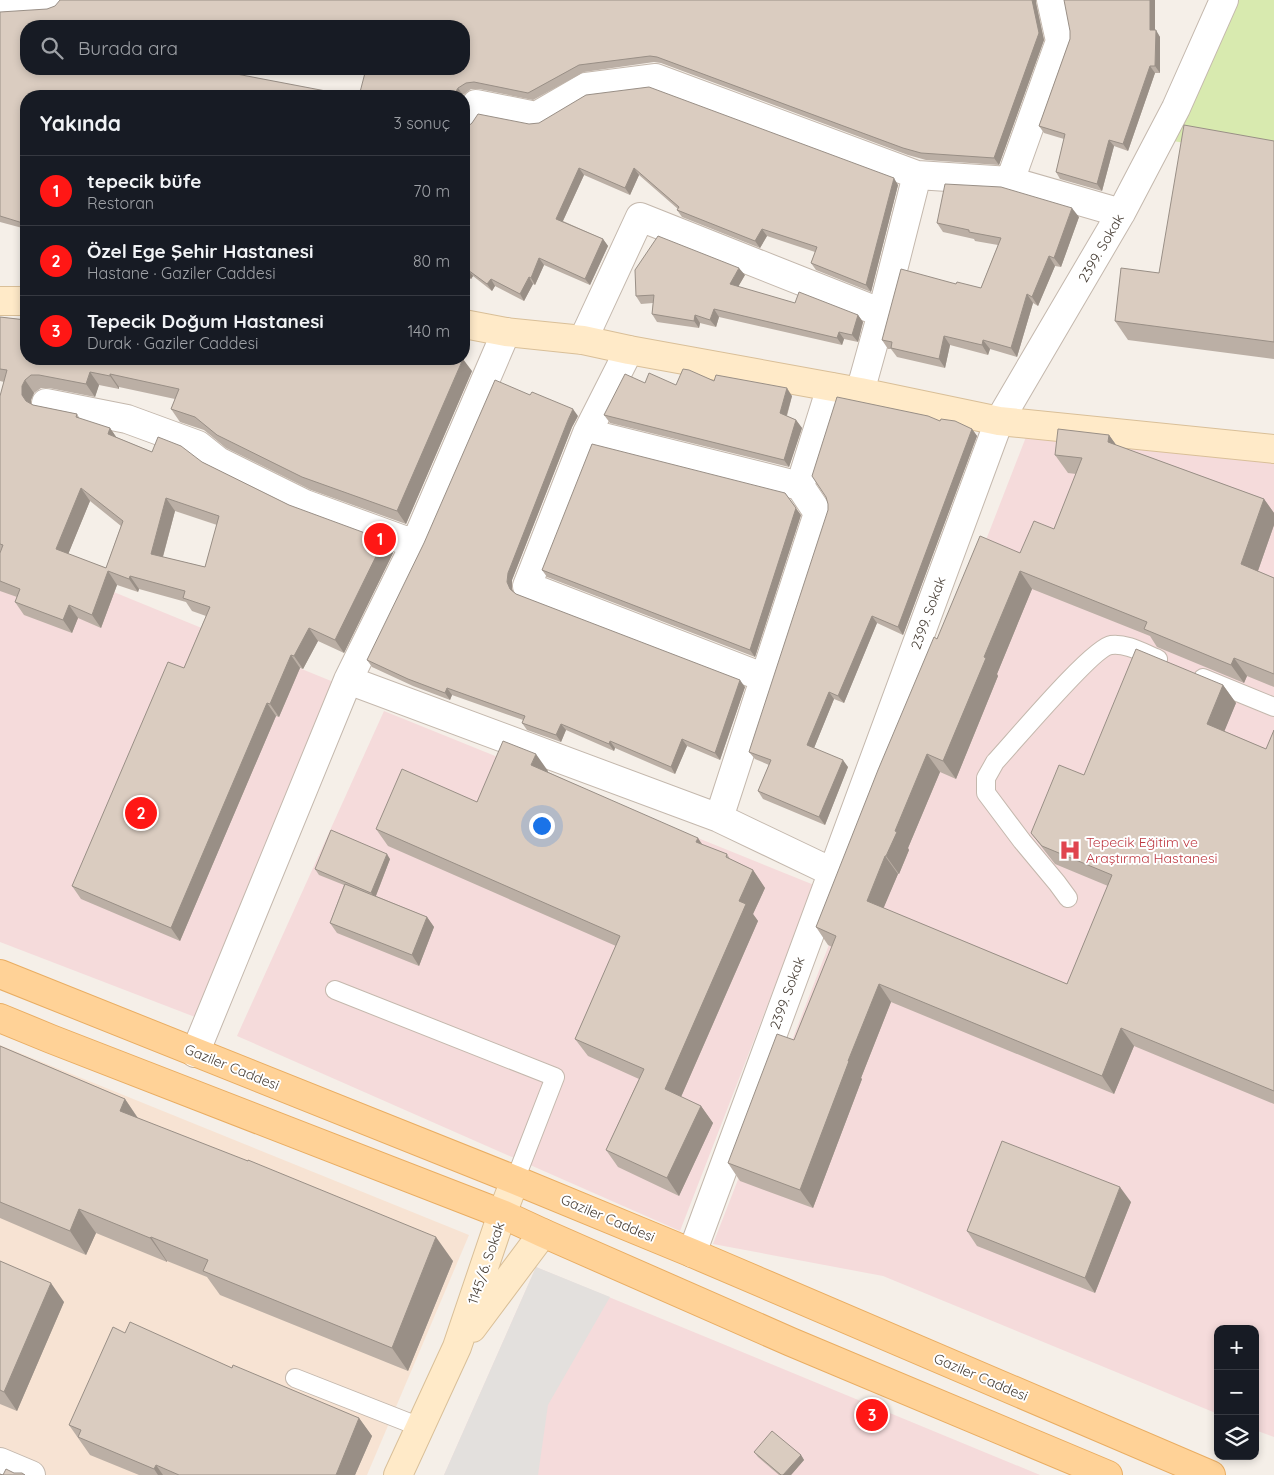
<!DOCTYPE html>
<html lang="tr">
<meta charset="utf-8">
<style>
:root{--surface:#171b24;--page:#20242c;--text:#f1f3f6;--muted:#9ea1a6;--line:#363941;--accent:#ff1715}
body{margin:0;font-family:Quicksand,sans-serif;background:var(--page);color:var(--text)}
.controls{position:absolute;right:15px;bottom:15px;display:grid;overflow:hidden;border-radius:10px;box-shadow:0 2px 8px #0003}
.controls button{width:45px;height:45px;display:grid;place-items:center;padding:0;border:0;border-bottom:1px solid var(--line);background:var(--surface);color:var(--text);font:25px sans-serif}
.you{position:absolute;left:541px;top:825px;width:18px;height:18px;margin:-12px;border:4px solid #fff;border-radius:50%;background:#1a73e8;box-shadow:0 0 0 8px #1a73e833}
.badge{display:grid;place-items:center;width:32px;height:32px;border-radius:50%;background:var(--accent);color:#fff;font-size:16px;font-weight:700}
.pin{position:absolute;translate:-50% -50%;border:2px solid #fff;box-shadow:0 1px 5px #0006}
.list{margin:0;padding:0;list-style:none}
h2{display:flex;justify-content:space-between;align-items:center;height:65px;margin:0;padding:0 20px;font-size:21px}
h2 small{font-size:16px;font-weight:400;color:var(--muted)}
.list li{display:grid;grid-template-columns:32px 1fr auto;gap:15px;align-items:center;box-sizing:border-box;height:70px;padding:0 20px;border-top:1px solid var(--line)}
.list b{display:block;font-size:19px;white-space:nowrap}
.list p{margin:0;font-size:16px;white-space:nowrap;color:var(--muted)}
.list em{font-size:16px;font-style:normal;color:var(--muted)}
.icon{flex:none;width:28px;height:28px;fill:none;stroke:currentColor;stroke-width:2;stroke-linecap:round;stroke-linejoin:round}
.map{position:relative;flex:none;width:1274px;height:1475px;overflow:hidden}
.search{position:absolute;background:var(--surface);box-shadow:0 2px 8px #0003;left:20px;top:20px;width:450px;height:55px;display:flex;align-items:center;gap:12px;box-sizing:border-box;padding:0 18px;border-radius:20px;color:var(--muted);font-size:19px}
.panel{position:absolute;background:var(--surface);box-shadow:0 2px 8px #0003;left:20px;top:90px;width:450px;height:275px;border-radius:20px}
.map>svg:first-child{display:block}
.commercial{fill:#f7e3d3}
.medical{fill:#f5dbdb}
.green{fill:#d8eaaf}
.parking{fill:#e3e0dd}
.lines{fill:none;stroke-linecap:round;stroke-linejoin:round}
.lane-casing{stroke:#c4b8ad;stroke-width:20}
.street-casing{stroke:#c4b8ad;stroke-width:30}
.secondary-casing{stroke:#d9bf98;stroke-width:30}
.primary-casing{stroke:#e9ad62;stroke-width:30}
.lane{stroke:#fff;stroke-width:18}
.street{stroke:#fff;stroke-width:28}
.secondary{stroke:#ffeac8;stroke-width:28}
.primary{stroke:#ffd297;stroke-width:28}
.wall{fill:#bbafa5;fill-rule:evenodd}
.shaded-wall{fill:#998f86}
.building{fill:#daccc0;stroke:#998f86;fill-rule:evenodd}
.labels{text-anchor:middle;stroke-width:4;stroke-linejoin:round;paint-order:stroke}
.street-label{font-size:14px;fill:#483f36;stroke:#fff}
.health-label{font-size:14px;fill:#be3a42;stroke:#fff;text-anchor:start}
</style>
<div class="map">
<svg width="1274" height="1475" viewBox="0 0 1274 1475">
<rect width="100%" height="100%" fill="#f5efe8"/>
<!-- commercial -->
<path class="commercial" d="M0 1045 469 1235 367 1475H0Z"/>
<!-- medical -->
<path class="medical" d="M1031 424 1274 456V1437L1255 1430V1329H1218V1414L883 1276 713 1244Z
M16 552 336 683 195 1017 0 942V589Z
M384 711 814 885 680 1231 237 1036Z
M536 1267 1040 1475H444Z"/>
<!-- green -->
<path class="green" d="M1230 0H1274V158L1173 141Z"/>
<!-- parking -->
<path class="parking" d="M536 1267 610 1297 548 1405 538 1475H444Z"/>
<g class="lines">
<!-- lane casing -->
<g class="lane-casing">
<path id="lane" d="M1203 678 1274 707
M1068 898 1057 883 1022 841 986 793V778L995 762C1012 744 1093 647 1111 645 1127 643 1143 653 1158 659
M335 990 555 1077 515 1180
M295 1378 420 1427"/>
</g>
<!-- street casing -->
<g class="street-casing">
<path id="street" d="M0 4 51 0
M464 121 476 104 536 116 586 87 656 78 917 175 1010 181 1121 213
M1010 181 1060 41 1051 0
M583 340 640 217 882 313
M629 350 587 433 527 586 765 678
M860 392 882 313 917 175
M46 403 127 419 198 445 218 461 305 504 415 544
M587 433 800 486
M348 680 719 818 832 872
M719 818 818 513 800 486 831 387
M195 1053 348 680 415 544 506 332
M692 1253 999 421 1121 213 1176 108 1224 0
M0 1462 31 1475"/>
</g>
<!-- secondary casing -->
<g class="secondary-casing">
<path id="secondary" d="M0 301H26
M464 324 506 332 583 340 629 350 860 392 999 421 1274 449
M472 1328 543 1233
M398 1475 457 1347 502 1214 515 1180"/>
</g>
<!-- primary casing -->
<g class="primary-casing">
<path id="primary" d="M0 974 515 1180 692 1253 1211 1475
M0 1018 51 1039 502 1214 543 1233 791 1342 1108 1475"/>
</g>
<!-- lane -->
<use href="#lane" class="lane"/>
<!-- street -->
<use href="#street" class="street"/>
<!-- secondary -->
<use href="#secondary" class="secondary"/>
<!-- primary -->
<use href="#primary" class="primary"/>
</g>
<!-- wall -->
<path class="wall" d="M1036 3 1044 40 999 165 926 160 908 155 661 63 654 62 584 72 533 100 479 89H471L463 95 359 96 464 26H26V69H269L244 75 26 96V229L0 222V12Z
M1155 30 1160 37V73H1155L1128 151 1114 146 1102 191 1060 179 1056 172 1064 139 1044 133 1039 126 1070 39V31Z
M529 124 898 185 871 292 816 270 811 263 815 252 767 236 760 248 682 217 677 210 678 209 639 175 630 195 584 175 563 221 603 239 608 246 590 285 544 265 535 285 533 284 524 301 495 286 492 291 473 276 471 279 464 273V128Z
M1274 141V359L1128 340 1115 321 1159 273Z
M1079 217 1061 267 1055 266 1038 306 1033 303 1017 357 990 349 988 355 950 345 945 368 897 357 891 349H888L882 340 956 284 981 288 998 245 975 241 974 239 943 232 937 223Z
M745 275 738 287 795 303 858 315 863 322 858 342 844 339 842 345 719 317 716 327 700 323 699 328 657 322 652 314 653 303 641 304 636 296Z
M0 317 472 371 406 524 311 490 226 448 204 430 180 422 171 409 175 399 119 387V389L99 385 95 397 49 388H41L34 393 31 400V404L33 405 77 414 80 419 110 428 116 437 152 452 202 462 289 505 393 553 344 653 318 641 303 669 300 668 279 717 276 716 180 941 81 899 72 886 184 668 206 616 192 611 186 602 139 589 138 592 117 585 101 628 78 618 72 633 24 615 15 602 17 597 0 591V396L4 382 0 381ZM90 501 121 526 106 568 68 554ZM175 511 217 525 205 567 163 557Z
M714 381 792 396 787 416 796 420 802 428 789 467 610 423 604 415 676 385Z
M578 416 572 427 512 580V589L513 591 516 594 745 687 720 760 687 746 675 774 615 748 614 751 566 730 561 742 527 730 522 723 523 720 452 695 450 700 413 686 372 667 367 660Z
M940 421 972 429 977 436 903 635 877 623 844 703 834 699 814 748 848 767 825 825 763 799 758 791 769 765 755 759 749 752Z
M1109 435 1116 445 1264 499 1274 513V525L1258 571 1274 578V687L1247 676 1244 683 1157 647 1150 636 1032 589 997 674 998 676 956 779 940 772 908 848 909 850 899 874H898L883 908 1067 984 1108 886 1055 864 1044 850 1031 833 1084 775 1223 685 1236 703 1224 731 1266 749 1274 730V1104L1134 1046 1114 1094 891 1002 861 1078 862 1079 813 1208 740 1181 728 1163 794 1040 832 947 828 945 816 927 937 639 1020 553 1054 529 1076 474 1068 473 1055 455Z
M801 515 755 657 547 577 542 570Z
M548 771V772L703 845 727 854 730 859 753 870 765 888 753 914 758 921 681 1097 701 1106 713 1123 679 1196 618 1167 606 1150 639 1079 588 1056 575 1039 616 946 388 846 376 829 477 802Z
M390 859 376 896 427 917 434 927 419 966 337 933 330 923 344 885 319 875 315 869Z
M0 1046 125 1099 138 1118 453 1261 408 1371 220 1295 207 1277 167 1261V1262L96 1233 86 1255 0 1218Z
M1131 1202 1095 1293 977 1246 967 1231Z
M0 1261 64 1302 17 1411 0 1404Z
M125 1333 232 1368 359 1418 372 1436 355 1475H139L90 1455 69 1425Z
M754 1452 801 1455 804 1460 791 1475H779L758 1457Z"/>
<!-- shaded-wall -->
<path class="shaded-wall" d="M1032 0H1036V3L1044 40 999 165 994 158Z
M1150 0H1155V37L1150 30Z
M1156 30 1160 37V73L1155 66Z
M1150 66 1155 73 1128 151 1123 144Z
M458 88 463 95 462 96H453Z
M1109 140 1114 146 1102 191 1097 184Z
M579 168 584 175 561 225 556 219Z
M634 168 639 175 630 195 625 188Z
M894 178 898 185 871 292 866 285Z
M1072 208 1079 217 1061 267 1054 258Z
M762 229 767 236 760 248 755 241Z
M603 239 608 246 590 285 585 279Z
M1049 256 1055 266 1038 306 1032 297Z
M539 258 544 265 535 285 531 278Z
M739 268 745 275 735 292 730 284Z
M468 270 473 276 471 279 466 272Z
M529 277 533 284 524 301 520 294Z
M491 279 495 286 492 291 487 284Z
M1027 294 1033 303 1017 357 1011 348Z
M714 309 719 317 716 327 710 320Z
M695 315 700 323 699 328 694 321Z
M858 315 863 322 858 342 852 335Z
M839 332 844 339 842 345 837 338Z
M944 336 950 345 945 368 939 359Z
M983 340 990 349 988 355 982 345Z
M463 359 472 371 406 524 397 511Z
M90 372 99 385 95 397 86 384Z
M110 374 119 387V389L110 376Z
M25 380 34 393 31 400V408L35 414 22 395V386Z
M787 388 792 396 785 421 780 413Z
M573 409 578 416 572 427 512 580V589L515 596 510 589 507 582 508 573 568 420Z
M796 420 802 428 789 467 784 460Z
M110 428 119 441 108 434Z
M972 429 977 436 903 635 898 627Z
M1109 435 1122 453 1108 442Z
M81 488 90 501 65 562 56 549Z
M785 493 801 515 755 657 750 650Z
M166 498 175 511 160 567 151 554Z
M1264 499 1274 513V525L1254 582 1241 564Z
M384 540 393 553 344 653 335 640Z
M108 571 117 585 101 628 92 615Z
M1020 571 1032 589 997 674 998 676 956 779 943 761 984 657Z
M130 576 139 589 138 592 129 579Z
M69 605 78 618 72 633 63 620Z
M872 616 877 623 844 703 838 696Z
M309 628 318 641 303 669 294 656Z
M291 655 300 668 279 717 270 704Z
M1234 658 1247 676 1244 683 1231 665Z
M740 680 745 687 720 760 715 753Z
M1223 685 1236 703 1220 742 1207 724Z
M447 688 452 695 450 700 445 693Z
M829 692 834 699 812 753 807 745Z
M267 703 276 716 180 941 171 928Z
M561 724 566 730 561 742 556 735Z
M682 739 687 746 675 774 671 767Z
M610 741 615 748 614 751 609 744Z
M536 754 548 771 543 782 531 765Z
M927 754 940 772 908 848 909 850 899 874 886 856 895 831Z
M843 760 848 767 825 825 819 817Z
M698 838 710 856 696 842Z
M387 854 390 859 375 898 371 893Z
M885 856 898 874 879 919 867 901Z
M753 870 765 888 753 914 758 921 677 1106 665 1089 739 901Z
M427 917 434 927 419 966 412 955Z
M879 984 891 1002 861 1078 862 1079 813 1208 800 1190 848 1061Z
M1121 1028 1134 1046 1114 1094 1102 1076Z
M125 1099 141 1123 120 1111Z
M701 1106 713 1123 679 1196 667 1178Z
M1120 1187 1131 1202 1095 1293 1085 1278Z
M79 1209 96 1233 86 1255 70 1231Z
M151 1237 167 1261V1262L150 1238Z
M436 1237 453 1261 408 1371 392 1348Z
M51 1283 64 1302 17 1411 4 1392Z
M359 1418 372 1436 355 1475H336Z
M801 1455 804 1460 791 1475H783Z
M156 1465 163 1475H158L154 1469Z"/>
<!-- building -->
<path class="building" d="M60 0H1032L1039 33 994 158 921 153 903 148 657 57 650 56 579 65 528 93 474 82 466 83 458 88 453 96H359L366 69H464V26H26V69H238L226 72 352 96H26V224L0 216V12L47 9 55 6Z
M1064 0H1150V30H1156L1155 66H1150L1123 144 1109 140 1097 184 1056 172 1065 134 1039 126 1070 39V31Z
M649 87 894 178 866 285 811 263 817 247 762 229 755 241 677 210 679 207 634 168 625 188 579 168 556 219 603 239 585 279 539 258 531 278 529 277 520 294 491 279 487 284 468 270 466 272 464 270V128H466L472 123 478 114 529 124 539 123 586 95Z
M1184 125 1274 141V342L1115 321 1121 268 1159 273Z
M945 184 1001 187 1072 208 1054 258 1049 256 1032 297 1027 294 1011 348 983 340 982 345 944 336 939 359 891 348 892 342 882 340 901 269 956 284 957 282 981 288 1001 238 969 232V230L937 223Z
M658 236 739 268 730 284 795 303 799 292 858 315 852 335 839 332 837 338 714 309 710 320 695 315 694 321 652 314 654 295 636 296 635 270Z
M0 317 26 320V359H463L397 511 302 477 217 435 195 417 171 409 179 389 110 374V376L90 372 86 384 39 375H31L25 380 22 386V395L26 401 33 405 77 414 76 417 110 428 108 434 152 452 158 437 181 446 202 462 289 505 384 540 335 640 309 628 294 656 291 655 270 704 267 703 171 928 72 886 168 662 184 668 210 607 183 598 185 591 130 576 129 579 108 571 92 615 69 605 63 620 15 602 20 589 0 581V553L3 545 0 544V396L7 370 0 369ZM81 488 123 521 106 568 56 549ZM166 498 219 516 205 567 151 554Z
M683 369 689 370 714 381 716 375 787 388 780 413 796 420 784 460 604 415 625 374 645 383 649 373 676 385Z
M495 380 530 395 532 392 573 409 568 420 508 573 507 582 510 589 516 594 740 680 715 753 682 739 671 767 610 741 609 744 561 724 556 735 522 723 525 716 447 688 445 693 408 679 367 660 424 543Z
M837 397 928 416 940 421 941 419 955 421 972 429 898 627 872 616 838 696 829 692 807 745 843 760 819 817 758 791 771 760 749 752 828 510V504L826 497 812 476Z
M1058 429 1109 435 1108 442 1264 499 1241 564 1274 578V674L1234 658 1231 665 1144 629 1147 622 1020 571 984 657 986 658 943 761 927 754 895 831 897 832 886 856H885L867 901 1067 984 1112 875 1042 846 1031 833 1059 765 1084 775 1136 649 1223 685 1207 724 1266 749 1274 730V1091L1121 1028 1102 1076 879 984 848 1061H849L800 1190 728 1163 777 1034 794 1040 836 936 816 927 878 770 934 637 937 639 980 536 1020 553 1034 521 1054 529 1082 458 1055 455Z
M592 444 785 493 796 508 750 650 542 570Z
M503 741 536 754 531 765 698 838 696 842 727 854 726 857 753 870 739 901 746 904 665 1089 701 1106 667 1178 606 1150 644 1069 575 1039 620 936 376 829 402 769 477 802Z
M331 830 387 854 371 893 315 869Z
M345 884 427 917 412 955 330 923Z
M0 1046 125 1099 120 1111 248 1161V1160L436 1237 392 1348 203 1271 208 1260 151 1237 150 1238 79 1209 70 1231 0 1202Z
M1002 1141 1120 1187 1085 1278 967 1231Z
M0 1261 51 1283 4 1392 0 1390Z
M130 1322 232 1368 233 1365 359 1418 336 1475H179L156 1465 154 1469 78 1437 81 1430 69 1425 113 1327 125 1333Z
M772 1431 801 1455 783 1475H781L754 1452Z
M6 1469 14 1473H22L25 1475H0V1474L3 1475Z"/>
<!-- icons -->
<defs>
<g id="hospital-bare" transform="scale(1.725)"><path d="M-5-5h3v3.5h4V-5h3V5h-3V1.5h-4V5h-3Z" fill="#e0444e" stroke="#fff" stroke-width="2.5" paint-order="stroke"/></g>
</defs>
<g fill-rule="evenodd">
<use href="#hospital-bare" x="1070" y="850"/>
</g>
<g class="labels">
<!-- street labels -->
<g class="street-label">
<text transform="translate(1101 248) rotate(-60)" y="5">2399. Sokak</text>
<text transform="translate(928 613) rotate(-70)" y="5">2399. Sokak</text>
<text transform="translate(787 993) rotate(-70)" y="5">2399. Sokak</text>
<text transform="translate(232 1067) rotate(22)" y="5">Gaziler Caddesi</text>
<text transform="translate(608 1218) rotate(23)" y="5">Gaziler Caddesi</text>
<text transform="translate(486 1263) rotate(-71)" y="5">1145/6. Sokak</text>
<text transform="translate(981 1377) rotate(23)" y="5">Gaziler Caddesi</text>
</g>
<!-- health labels -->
<g class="health-label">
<text x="1086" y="847">Tepecik Eğitim ve<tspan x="1086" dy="16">Araştırma Hastanesi</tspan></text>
</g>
</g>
</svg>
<div class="controls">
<button>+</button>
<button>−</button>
<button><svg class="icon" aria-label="layers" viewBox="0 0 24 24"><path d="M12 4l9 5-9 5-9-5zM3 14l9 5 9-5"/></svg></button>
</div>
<div class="you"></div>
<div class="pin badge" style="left:380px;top:539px">1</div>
<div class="pin badge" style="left:141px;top:813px">2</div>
<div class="pin badge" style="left:872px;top:1415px">3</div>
<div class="search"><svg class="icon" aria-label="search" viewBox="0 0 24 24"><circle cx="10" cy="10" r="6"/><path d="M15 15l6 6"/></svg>Burada ara</div>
<section class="panel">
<h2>Yakında<small>3 sonuç</small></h2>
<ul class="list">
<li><span class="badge">1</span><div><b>tepecik büfe</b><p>Restoran</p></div><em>70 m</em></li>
<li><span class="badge">2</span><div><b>Özel Ege Şehir Hastanesi</b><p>Hastane · Gaziler Caddesi</p></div><em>80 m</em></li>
<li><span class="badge">3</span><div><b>Tepecik Doğum Hastanesi</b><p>Durak · Gaziler Caddesi</p></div><em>140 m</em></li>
</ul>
</section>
</div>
